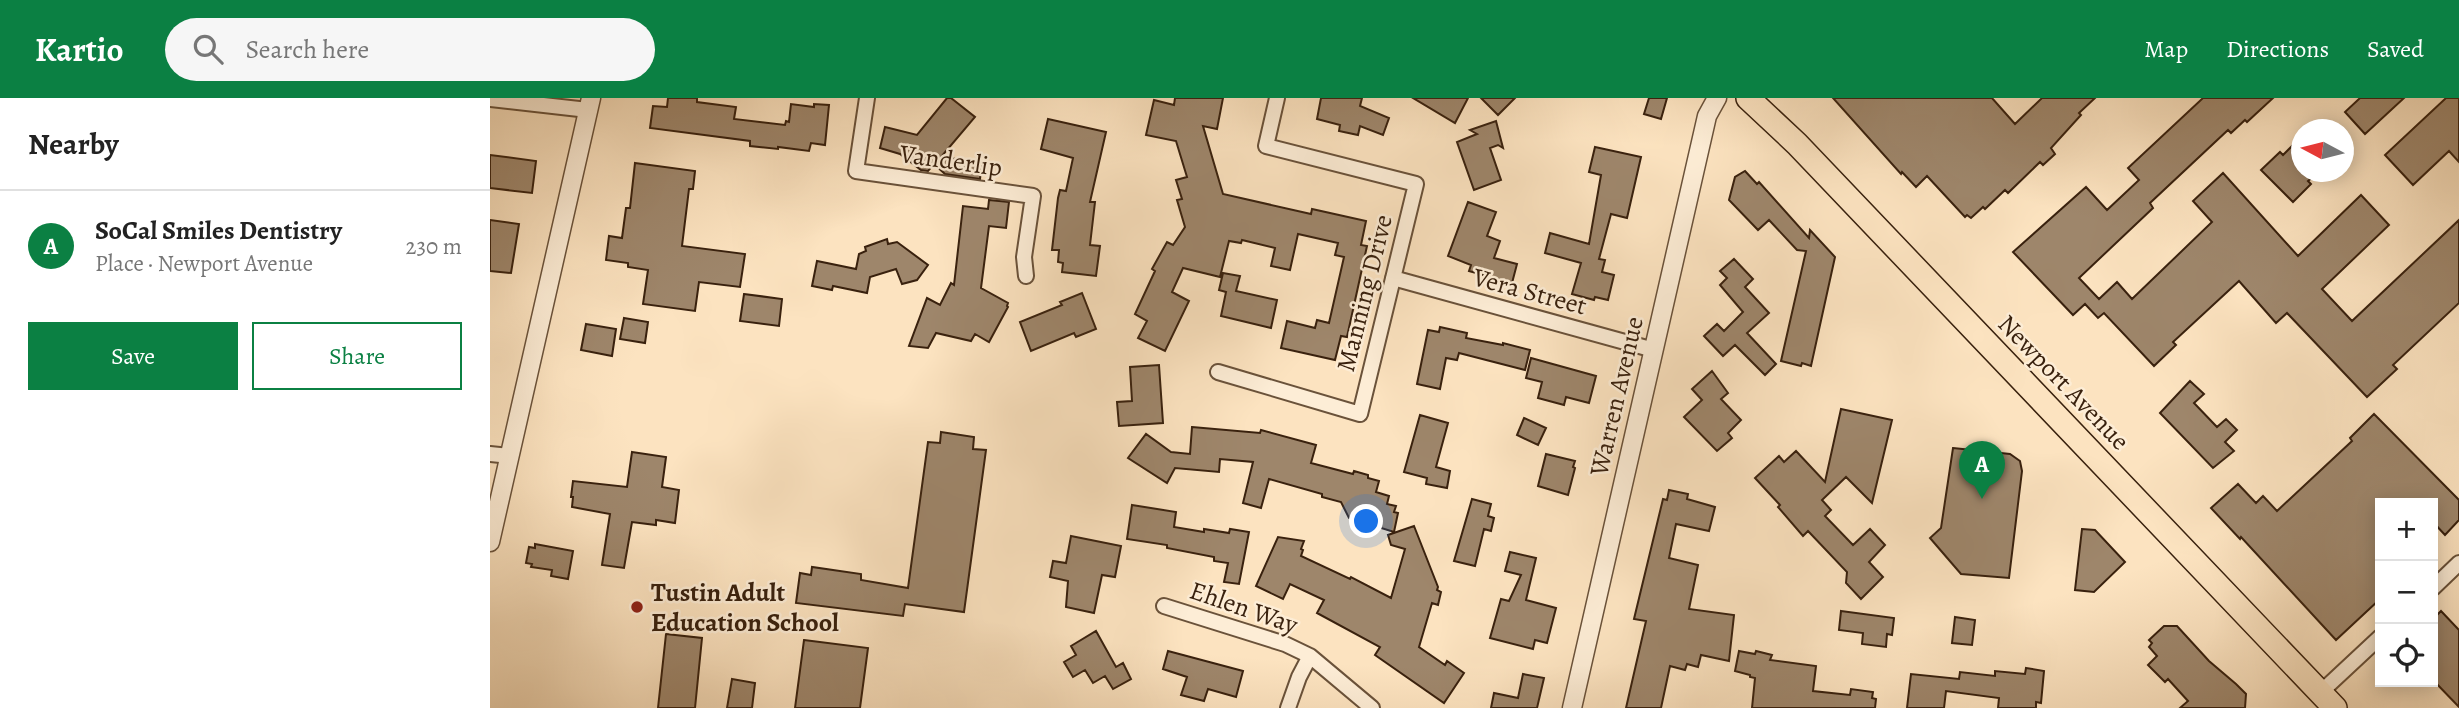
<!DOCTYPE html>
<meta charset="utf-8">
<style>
:root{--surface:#fff;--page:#f6f6f6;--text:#222;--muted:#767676;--line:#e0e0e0;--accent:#0b8043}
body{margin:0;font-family:Alegreya,serif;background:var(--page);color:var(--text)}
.controls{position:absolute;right:21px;bottom:21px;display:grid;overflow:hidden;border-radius:0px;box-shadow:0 4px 18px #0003}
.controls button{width:63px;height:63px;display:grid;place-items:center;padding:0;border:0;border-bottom:2px solid var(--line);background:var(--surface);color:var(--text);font:35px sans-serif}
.compass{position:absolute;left:1801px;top:21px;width:63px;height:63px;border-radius:50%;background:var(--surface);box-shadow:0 4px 18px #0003;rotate:277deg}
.you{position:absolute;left:877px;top:424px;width:24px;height:24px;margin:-18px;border:5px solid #fff;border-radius:50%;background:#1a73e8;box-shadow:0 0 0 10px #1a73e833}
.badge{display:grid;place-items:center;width:46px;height:46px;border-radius:50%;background:var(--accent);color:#fff;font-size:23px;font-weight:700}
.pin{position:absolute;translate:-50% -58px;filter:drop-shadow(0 2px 4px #0008)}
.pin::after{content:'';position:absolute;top:37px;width:24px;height:21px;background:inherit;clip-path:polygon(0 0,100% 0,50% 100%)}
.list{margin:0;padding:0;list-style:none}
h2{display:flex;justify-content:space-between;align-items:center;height:91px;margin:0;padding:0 28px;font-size:30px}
h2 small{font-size:23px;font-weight:400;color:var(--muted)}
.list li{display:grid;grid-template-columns:46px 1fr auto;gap:21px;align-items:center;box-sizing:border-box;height:112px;padding:0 28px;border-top:2px solid var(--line)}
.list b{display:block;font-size:26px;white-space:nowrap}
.list p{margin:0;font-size:23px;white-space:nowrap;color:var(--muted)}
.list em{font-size:23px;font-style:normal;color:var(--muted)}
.actions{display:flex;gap:14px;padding:21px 28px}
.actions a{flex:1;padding:16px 0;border:2px solid var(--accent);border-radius:0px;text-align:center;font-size:24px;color:var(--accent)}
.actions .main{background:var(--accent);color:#fff}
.icon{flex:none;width:38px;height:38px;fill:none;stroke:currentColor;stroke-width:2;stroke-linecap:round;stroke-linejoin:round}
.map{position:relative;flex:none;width:1969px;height:610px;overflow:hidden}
header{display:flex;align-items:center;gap:42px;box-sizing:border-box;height:98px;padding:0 35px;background:var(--accent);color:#fff}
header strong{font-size:33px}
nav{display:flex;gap:38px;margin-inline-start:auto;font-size:24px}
.search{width:490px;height:63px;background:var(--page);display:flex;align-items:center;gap:18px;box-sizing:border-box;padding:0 24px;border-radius:38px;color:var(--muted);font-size:26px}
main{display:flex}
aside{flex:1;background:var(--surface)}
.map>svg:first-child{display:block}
.building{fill:#9e866b;stroke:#39210e;stroke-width:2}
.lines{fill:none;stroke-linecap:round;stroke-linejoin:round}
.minor-casing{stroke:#6a523a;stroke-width:18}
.tertiary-casing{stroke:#6a523a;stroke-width:21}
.primary-casing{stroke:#39210e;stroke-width:26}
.minor{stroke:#fdedd6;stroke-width:14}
.tertiary{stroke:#fdedd6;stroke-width:18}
.primary{stroke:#fce3c0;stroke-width:23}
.poi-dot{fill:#8f2418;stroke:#fdedd6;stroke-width:2.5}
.labels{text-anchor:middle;stroke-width:5;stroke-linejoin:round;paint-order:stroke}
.street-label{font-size:26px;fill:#39210e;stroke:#fdedd6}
.poi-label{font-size:26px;font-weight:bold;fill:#39210e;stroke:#fdedd6;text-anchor:start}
</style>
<header>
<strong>Kartio</strong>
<div class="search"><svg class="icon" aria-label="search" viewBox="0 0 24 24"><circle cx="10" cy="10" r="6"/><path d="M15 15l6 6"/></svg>Search here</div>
<nav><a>Map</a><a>Directions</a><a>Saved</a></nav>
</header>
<main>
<aside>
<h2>Nearby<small></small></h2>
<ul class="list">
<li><span class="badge">A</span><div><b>SoCal Smiles Dentistry</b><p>Place · Newport Avenue</p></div><em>230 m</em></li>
</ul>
<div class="actions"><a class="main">Save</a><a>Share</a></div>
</aside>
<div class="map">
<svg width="1969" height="610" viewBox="0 0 1969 610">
<rect width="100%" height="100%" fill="#fce3c0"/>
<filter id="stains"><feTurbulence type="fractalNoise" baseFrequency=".00286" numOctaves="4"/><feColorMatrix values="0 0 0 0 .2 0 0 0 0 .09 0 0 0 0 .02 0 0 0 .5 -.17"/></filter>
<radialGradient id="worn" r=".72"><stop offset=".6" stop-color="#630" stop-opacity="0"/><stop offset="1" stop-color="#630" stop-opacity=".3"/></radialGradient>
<!-- building -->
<path class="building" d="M178 0H207V4L246 9 244 21 295 27 296 23 299 24 301 6 324 9V6L339 7 335 47 321 45 319 53 288 49V51L260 48V43L160 30 163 8 177 9Z
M457 0H461L485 19 451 59 492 64 490 81 455 76 444 66 438 73 431 72 410 56 390 50 395 29 427 37Z
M685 0H733L727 31 713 28 733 96 821 116 822 111 876 123 871 147 877 148 857 239 851 238 845 262 791 250 797 223 825 230 827 222 839 225 854 159 845 157 848 145 808 136 800 172 781 168 785 150 752 142 751 145 739 143 730 179 693 170 682 194 699 203 675 253 648 240 657 223 645 216 665 173 662 171 677 144 683 147 695 129 687 102 692 101 686 82 697 79 686 43 656 37 664 2 684 7Z
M831 0H872L870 8 899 20 893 37 870 28 868 37 849 33 850 27 827 21Z
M923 0H978L965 25Z
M991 0H1025L1008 17Z
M1159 0H1177L1171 21 1154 16Z
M1343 0H1502L1525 26 1552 0H1605L1589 15 1591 17 1561 50 1565 56 1553 67 1550 64 1518 95 1515 92 1495 111 1493 109 1481 120 1477 117 1475 119 1437 78 1426 89 1412 74 1411 76Z
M1713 0H1783L1757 24 1755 22 1741 35 1738 32 1660 105 1663 110 1589 180 1609 201 1627 184 1642 201 1722 124 1703 103 1733 75 1808 158 1871 97 1899 127 1832 191 1862 223 1969 122V205L1903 267 1907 271 1877 299 1797 215 1786 225 1749 183 1683 244 1686 247 1664 268 1614 215 1608 220 1595 206 1583 217 1523 154 1596 89 1617 112 1649 82 1638 70Z
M1870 0H1914L1875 36 1855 14Z
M1956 0H1969V64L1959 53 1923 87 1895 57Z
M558 21 616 34 600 104H605L600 147 610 148 606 178 572 174 573 165 568 164 569 152H562L568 100 570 92 576 93 583 60 551 51Z
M1006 23 1013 50 1008 47 1000 50 1011 82 984 92 967 44 987 36 980 32Z
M1811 39V74H1829L1818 83 1821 86 1803 104 1771 72 1790 54 1793 57Z
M1105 49 1151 59 1137 120 1121 116 1109 161 1115 162 1112 174 1124 177 1118 202 1105 199 1104 202 1082 196 1091 165 1055 155 1060 135 1099 146 1111 77 1099 74Z
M0 57 46 63 42 95 0 90Z
M145 65 205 73 203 91H199L192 148 255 156 250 189 209 184 205 213 153 206 158 172 138 169V165L116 162 119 138 132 140 136 110H140Z
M1255 73 1267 86 1269 84 1319 140 1320 132 1345 159 1321 268 1312 265 1311 268 1291 263 1316 153 1307 152 1279 122 1268 132 1239 102 1245 79Z
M499 102 519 104 516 130 499 128 491 190 518 205 517 208 518 209 499 244 485 236 481 243 446 235 438 250 419 248 437 200 450 207 461 185 464 187 473 108 498 111Z
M978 104 1006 114 997 138 1010 143 1004 160 1027 166 1022 185 979 173 981 167 958 158Z
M0 122 29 126 21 175 0 173Z
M397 141 398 146 407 144 438 167 427 182 412 186 406 171 380 179 377 195 343 188 342 192 322 188 327 163 366 171 369 156 376 153 375 149Z
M1244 161 1263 181 1255 189 1279 215 1257 235 1286 266 1275 277 1245 247 1233 258 1214 238 1227 226 1234 233 1253 214 1230 187 1237 180 1230 173Z
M733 175 750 178 746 193 787 202 781 230 731 218 736 194 729 192Z
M592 195 606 231 586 239 584 235 541 253 530 224 572 207 570 204Z
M254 196 292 201 289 228 250 223Z
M134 220 158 224 155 245 130 241Z
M96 226 126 231 122 258 91 252Z
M950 229 977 235 976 240 1013 247V245L1040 252 1035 272 969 255 967 262 956 260 950 291 927 286 938 232 949 234Z
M1041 260 1106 278 1099 305 1076 299 1074 307 1048 300 1052 284 1036 280Z
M669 267 673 325 629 328 627 304 642 303 640 269Z
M1222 273 1238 295 1231 301 1251 322 1238 335 1242 340 1227 353 1194 319 1212 302 1202 291Z
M1700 283 1714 296 1704 305 1727 329 1736 321 1747 332 1735 344 1744 353 1723 370 1670 315Z
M1351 311 1402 322 1382 405 1356 379 1332 402 1341 412 1335 418 1363 447 1380 431 1395 447 1379 464 1393 479 1371 501 1356 485 1357 474 1318 433 1313 438 1288 409 1290 407 1265 380 1289 358 1294 364 1306 353 1335 384Z
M1884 316 1969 402V422L1955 437 1943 424V405H1890V501L1846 542 1751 439 1750 441 1721 410 1748 386 1766 405 1773 398 1787 413 1862 343 1860 340Z
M930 317 958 325 946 369 960 373 957 390 936 386 937 380 914 374Z
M1034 320 1056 330 1048 347 1027 337Z
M702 329 770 335 771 332 826 347 821 365 863 376 864 373 878 377V380L889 383 886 394 899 398 897 406 906 408 904 414 908 415 904 434 859 420 851 404 832 399V396L779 381 771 410 753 405 763 364 730 361 729 374 685 370 677 385 638 360 656 336 681 354 700 356Z
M451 334 484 339 483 351 496 352 474 514 415 506 413 518 306 505 310 475 321 477 322 469 371 476V482L418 490 438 344 450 345Z
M1463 350 1520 356 1530 363 1532 373 1519 480 1471 476 1440 440 1451 430Z
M142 354 176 359 172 389 189 392 185 425 166 422V427L142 424 134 470 112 467 120 416 82 409 83 399H81L83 383 137 389Z
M1056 356 1085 363 1083 369 1085 370 1078 397 1048 388Z
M1179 392 1198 396 1197 401 1225 409 1219 433 1186 426 1179 460 1208 467 1199 511 1244 517 1239 563 1211 557 1208 569 1197 566 1195 572 1180 568 1171 610H1136L1156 523 1144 521 1173 401 1177 402Z
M982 401 1001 406 998 418 1004 420 1001 433 994 431 985 468 964 463Z
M642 407 686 414 684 429 714 434V431L739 435 740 431 759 434 749 486 734 484 738 465 724 463V459L677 450V447L637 441Z
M924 428 948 489 947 492 951 494 948 507 942 505 929 549 955 567 957 563 974 575 954 605 885 557 890 549 827 515 834 502 800 486 793 501 766 488 788 439 814 443 811 451 813 452 811 458 860 481 861 479 901 500 915 451 901 447 898 437Z
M1592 431 1605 432 1635 464 1604 494 1585 492Z
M581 438 631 448 625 479 612 477 604 515 576 509 578 483 560 479 563 463 576 465Z
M45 446 83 453 78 481 61 478 62 472 41 469 42 466 36 465 39 449 45 450Z
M1020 454 1046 460 1036 502 1066 510 1057 545 1045 542 1043 551 1000 540 1011 501 1019 503 1031 477 1015 473Z
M1351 513 1404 520 1402 537 1397 536 1396 549 1372 546 1373 535 1349 532Z
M1951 513 1969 532V609L1943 582V521Z
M1465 519 1485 522 1482 547 1462 545Z
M1674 528H1687L1719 563 1746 586 1756 596 1755 610H1690L1698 603 1678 581 1675 584 1658 567 1667 558 1659 549 1662 545 1659 542Z
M606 533 626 569 633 565 641 581 623 591 615 578 603 585 595 572 583 579 574 564 586 557 581 548Z
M176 536 212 540 205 610H168Z
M314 542 378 550 370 610H305Z
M678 553 753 573 746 599 718 591 714 603 691 597 697 579 673 571Z
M1249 553 1265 556 1266 553 1282 557 1280 562 1326 568 1323 593 1360 597 1361 591 1383 594 1382 600 1386 601 1385 610H1262L1265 580 1260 579V577L1245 573Z
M1536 570 1554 573 1551 605 1546 604V610H1508L1509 600 1456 593 1454 610H1417L1421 576 1469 581 1470 574 1505 578V573L1535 576Z
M1033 576 1054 580 1047 610H1001L1004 595 1028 600Z
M242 581 265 585 262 610H237Z"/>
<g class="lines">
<!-- minor casing -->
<g class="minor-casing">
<path id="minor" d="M377 0 366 73 543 98 534 159 536 178
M0 1 98 12
M903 180 1164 252
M728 274 870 316 926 86 776 48 787 0
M0 356 20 358
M1943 490 1969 465
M674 508 795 546 820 558 882 610
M1831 594 1890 539
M798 610 809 579 820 558"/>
</g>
<!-- tertiary casing -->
<g class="tertiary-casing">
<path id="tertiary" d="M0 444 101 0
M1082 610 1217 18 1227 0"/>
</g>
<!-- primary casing -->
<g class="primary-casing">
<path id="primary" d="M1258 0 1307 46 1845 610"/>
</g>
<!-- minor -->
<use href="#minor" class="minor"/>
<!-- tertiary -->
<use href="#tertiary" class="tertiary"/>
<!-- primary -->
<use href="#primary" class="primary"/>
</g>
<!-- markers -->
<circle class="poi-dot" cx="147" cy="509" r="7"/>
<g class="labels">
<!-- street labels -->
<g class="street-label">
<text transform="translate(461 62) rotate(8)" y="9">Vanderlip</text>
<text transform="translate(1040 193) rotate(15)" y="9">Vera Street</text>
<text transform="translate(874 195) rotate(-76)" y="9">Manning Drive</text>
<text transform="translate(1574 284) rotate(46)" y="9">Newport Avenue</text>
<text transform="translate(1126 298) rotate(-77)" y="9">Warren Avenue</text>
<text transform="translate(754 509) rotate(19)" y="9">Ehlen Way</text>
</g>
<!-- poi labels -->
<g class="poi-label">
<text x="161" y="503">Tustin Adult<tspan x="161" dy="30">Education School</tspan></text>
</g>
</g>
<rect width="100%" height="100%" filter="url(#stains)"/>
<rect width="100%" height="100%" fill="url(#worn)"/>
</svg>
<div class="controls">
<button>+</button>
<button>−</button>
<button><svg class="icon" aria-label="locate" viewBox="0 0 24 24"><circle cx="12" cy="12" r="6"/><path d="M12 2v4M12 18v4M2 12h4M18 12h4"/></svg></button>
</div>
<svg class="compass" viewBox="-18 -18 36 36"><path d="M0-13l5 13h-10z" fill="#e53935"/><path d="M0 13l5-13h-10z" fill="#767676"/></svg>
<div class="you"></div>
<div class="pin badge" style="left:1492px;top:401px">A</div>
</div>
</main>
